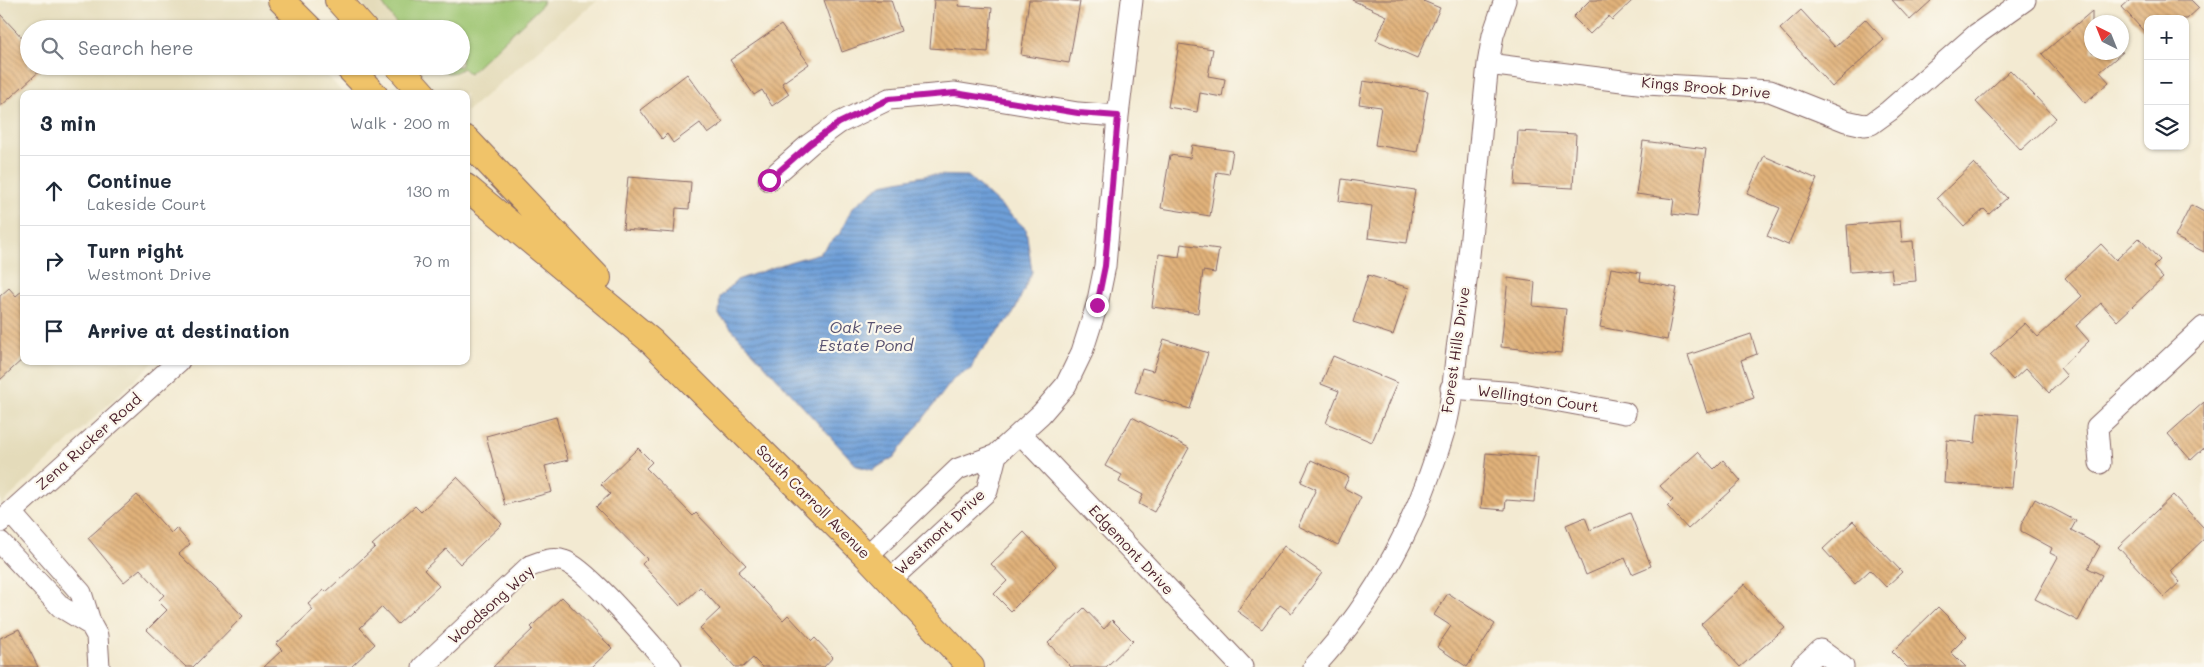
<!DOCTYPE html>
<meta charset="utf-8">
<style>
:root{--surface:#fff;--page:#f6f6f7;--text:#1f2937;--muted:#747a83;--line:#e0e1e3}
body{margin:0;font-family:Mali,sans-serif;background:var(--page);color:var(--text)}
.controls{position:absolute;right:15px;top:15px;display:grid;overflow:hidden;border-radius:10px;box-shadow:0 1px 4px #0004}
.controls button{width:45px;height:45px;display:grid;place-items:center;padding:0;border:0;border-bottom:1px solid var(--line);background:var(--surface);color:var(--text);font:25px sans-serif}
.compass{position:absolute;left:2084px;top:15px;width:45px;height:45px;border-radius:50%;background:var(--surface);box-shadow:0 1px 4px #0004;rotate:317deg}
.stop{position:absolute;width:15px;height:15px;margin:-11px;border:4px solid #b5179e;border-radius:50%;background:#fff}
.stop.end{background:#b5179e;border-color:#fff;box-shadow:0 1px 5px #0008}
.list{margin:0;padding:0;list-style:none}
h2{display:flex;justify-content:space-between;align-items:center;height:65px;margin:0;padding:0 20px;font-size:21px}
h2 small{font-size:16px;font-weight:400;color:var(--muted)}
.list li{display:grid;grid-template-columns:32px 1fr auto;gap:15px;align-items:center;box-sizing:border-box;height:70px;padding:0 20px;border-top:1px solid var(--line)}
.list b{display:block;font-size:19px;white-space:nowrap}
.list p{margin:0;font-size:16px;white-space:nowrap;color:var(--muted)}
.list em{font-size:16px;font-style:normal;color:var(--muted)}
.icon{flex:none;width:28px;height:28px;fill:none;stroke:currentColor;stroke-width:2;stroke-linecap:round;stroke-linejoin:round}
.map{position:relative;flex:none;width:2204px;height:667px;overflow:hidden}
.search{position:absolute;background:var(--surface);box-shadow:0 1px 4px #0004;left:20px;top:20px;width:450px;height:55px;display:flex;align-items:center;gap:12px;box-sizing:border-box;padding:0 18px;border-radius:28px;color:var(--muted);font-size:19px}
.panel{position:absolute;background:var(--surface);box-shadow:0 1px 4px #0004;left:20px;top:90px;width:450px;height:275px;border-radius:10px}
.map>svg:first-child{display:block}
.built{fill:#e4dbba}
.grass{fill:#9dc571;stroke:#74724e}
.water{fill:url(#water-rules);stroke:#5c5f82}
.building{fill:url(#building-back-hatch)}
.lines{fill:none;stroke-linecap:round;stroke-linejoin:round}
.minor-casing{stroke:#856665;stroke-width:23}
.major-casing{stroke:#856665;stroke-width:28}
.minor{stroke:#fff;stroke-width:21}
.major{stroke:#f0c369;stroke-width:26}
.route{stroke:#b5179e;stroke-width:6}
.labels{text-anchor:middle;stroke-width:4.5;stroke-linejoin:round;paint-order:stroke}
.street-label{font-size:15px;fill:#4a1f2b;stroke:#fbf7ec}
.water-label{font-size:16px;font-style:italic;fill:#585270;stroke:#fbf7ec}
</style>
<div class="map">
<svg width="2204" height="667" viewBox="0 0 2204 667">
<defs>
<pattern id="water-rules" width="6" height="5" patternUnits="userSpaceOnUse" patternTransform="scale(1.25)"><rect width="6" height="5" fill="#6e9fd8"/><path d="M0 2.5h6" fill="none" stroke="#5c81af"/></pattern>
<pattern id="building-back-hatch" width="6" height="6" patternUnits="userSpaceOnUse" patternTransform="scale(1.25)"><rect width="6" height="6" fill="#e1b27a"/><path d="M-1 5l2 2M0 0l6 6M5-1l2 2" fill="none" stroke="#b89064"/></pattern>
</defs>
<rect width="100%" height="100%" fill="#fbf7ec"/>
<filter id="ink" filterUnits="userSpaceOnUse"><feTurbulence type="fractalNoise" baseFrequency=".02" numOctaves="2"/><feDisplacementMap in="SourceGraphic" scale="10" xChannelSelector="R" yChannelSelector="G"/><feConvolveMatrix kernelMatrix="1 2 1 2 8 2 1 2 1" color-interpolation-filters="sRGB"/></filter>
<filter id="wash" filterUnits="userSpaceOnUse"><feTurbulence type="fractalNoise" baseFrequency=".0096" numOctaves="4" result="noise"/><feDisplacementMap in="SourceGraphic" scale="20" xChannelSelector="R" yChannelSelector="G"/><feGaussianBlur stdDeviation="1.12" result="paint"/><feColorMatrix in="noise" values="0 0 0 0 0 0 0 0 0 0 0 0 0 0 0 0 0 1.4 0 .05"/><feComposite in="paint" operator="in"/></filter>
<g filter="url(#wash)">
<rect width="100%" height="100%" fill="#f3ead2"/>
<!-- built -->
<path class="built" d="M0 0H268L288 29H29V66H319L344 94H24V361H155L0 506Z
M359 0H597L466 112V94H438L413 66H461V29H382Z"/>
<!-- grass -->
<path class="grass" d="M380 0H544L540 7 469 74 463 68C451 76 445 74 433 66H461V29H400Z"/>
<!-- water -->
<path class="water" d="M929 175 968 176 1026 229 1032 272 1013 314 976 357 971 369 955 377 894 457 873 470 857 466 719 315 720 297 737 280 789 262 820 253 840 233 852 208 882 184Z"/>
<g id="blocks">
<!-- building -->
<path class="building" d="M824 0H891L901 31 842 52Z
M934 0H959L958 6 992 8 988 52 930 48Z
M1029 0H1065L1080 2 1069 63 1021 55Z
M1352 0H1421L1440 8 1417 58 1376 40 1387 16Z
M1590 0H1633L1612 20 1609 16 1590 34 1573 17Z
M1892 0H1932L1910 20Z
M2130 0H2191L2199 8 2187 19H2148V36L2122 7Z
M1801 10 1835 47 1865 19 1884 40 1832 87 1780 29Z
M2092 11V52H2123L2100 72 2109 82 2085 103 2042 54Z
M0 14 29 45V66H45L0 107Z
M781 25 809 64 782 83 789 94 772 106 762 90 754 95 730 60Z
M1179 44 1213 49 1208 76 1225 79 1222 97 1200 93 1197 112 1168 107Z
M2010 70 2056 118 2021 150 1976 102Z
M687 74 723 123 708 134 700 123 673 143 667 134 662 139 640 110Z
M1363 81 1428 91 1417 152 1375 145 1381 107 1359 104Z
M1518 131 1576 134 1573 188 1515 185Z
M1643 141 1706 149 1697 217 1672 214 1674 199 1636 194Z
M1192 145 1233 151 1229 174 1217 172 1210 216 1161 208 1170 155 1190 158Z
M1764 156 1817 179 1788 245 1767 236 1780 208 1747 194Z
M1974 163 2007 198 1989 214 1984 209 1964 227 1937 198Z
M628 177 691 182 689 209 676 208 674 233 623 229Z
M1342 179 1415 190 1407 243 1368 238 1372 206 1339 201Z
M2191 205 2204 212V252L2175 237Z
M1900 221 1902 242 1913 241 1916 281 1893 283 1891 269 1850 272 1847 225Z
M2139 238 2160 260 2153 267 2163 278 2117 321 2101 303 2076 326 2089 341 2060 368 2067 376 2049 393 2026 368 2013 380 1990 355 2025 323 2038 337 2082 296 2065 278 2101 244 2116 260Z
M1181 244 1219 249 1215 273 1203 271 1198 313 1152 307 1159 254 1179 257Z
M1611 268 1641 273 1640 281 1677 288 1667 340 1600 327Z
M1368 275 1409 288 1393 335 1353 322Z
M1508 278 1535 282 1533 306 1566 309 1561 353 1501 347Z
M9 288 16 296 24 289V358L0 380V296Z
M1751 334 1757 354 1741 360 1754 398 1707 413 1688 355Z
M1164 339 1208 353 1190 409 1135 392 1142 368 1153 371Z
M1333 356 1397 383 1372 442 1326 423 1339 391 1321 384Z
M2204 402V448L2191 460 2168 434Z
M1978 412 2019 415 2012 488 1944 483 1947 440 1975 443Z
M556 417 568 460 545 466 552 492 505 505 486 436Z
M1132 417 1189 448 1154 512 1139 504 1143 495 1119 482 1122 475 1105 466Z
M638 448 652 462 646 468 693 516 696 513 746 565 738 572 783 620 788 615 812 641 815 638 833 657 824 667H762L753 658 743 667H735L700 628 720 609 700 587 680 606 642 564 647 559 596 507 610 494 601 484Z
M1698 452 1714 469 1723 460 1741 481 1688 529 1667 506 1673 500 1660 486Z
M1486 453 1538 457 1534 502 1506 500 1505 510 1481 508Z
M1311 460 1349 477 1344 488 1361 497 1338 545 1298 526 1316 489 1301 482Z
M457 477 502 524 460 564 446 549 424 570 439 586 398 624 382 607 360 628 375 644 351 667H264L282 650 276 644 313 610 308 604 324 590 326 592 375 547 372 545 415 506 421 512Z
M137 495 171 533 176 528 190 544 179 554 243 616 193 667H186L147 630 167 610 158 601 164 595 140 569 124 582 88 538Z
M2173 495 2204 528V539L2170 571 2180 582 2164 597 2118 547Z
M2035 499 2076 521 2071 530 2100 546 2088 568 2102 575 2078 621 2035 599 2058 557 2050 553 2052 548 2021 531V525Z
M1630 513 1651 566 1632 574 1625 558 1586 575 1566 525 1585 517 1590 530Z
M1853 521 1902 572 1886 587 1870 570 1855 584 1823 549Z
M1024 532 1056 566 1011 611 994 594 1007 581 991 564Z
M1284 546 1322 573 1292 613 1280 605 1262 629 1237 611Z
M1745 584 1785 628 1740 667 1701 624Z
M1448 593 1495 624 1467 667 1437 647 1451 626 1434 615Z
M562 597 612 648 592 667H493L533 629 531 627Z
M1938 607 1967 636 1951 652 1966 667H1907L1892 652Z
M1084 608 1104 629 1112 620 1133 641 1106 667H1071L1048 643Z
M19 629 38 667H0V638Z"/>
</g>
</g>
<g filter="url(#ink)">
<use href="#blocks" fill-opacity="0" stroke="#856665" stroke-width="1"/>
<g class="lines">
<!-- minor casing -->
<g class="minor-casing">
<path id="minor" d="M1488 64 1646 84 1770 91 1846 121 1864 125 1871 124 1889 111 1977 34 2025 0
M769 180 810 144 839 123 889 99 955 93 1078 113 1118 116
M1451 388 1516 393 1625 413
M1020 433 1242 667
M2100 463 2097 427 2204 327
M11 513 81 593 91 625 97 636 99 667
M0 522 179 361
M0 542 61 607 91 625
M867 556 958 469 996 455 1041 414 1066 385 1082 352 1097 305 1105 266 1118 116 1132 0
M890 580 987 491 996 455
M423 667 530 566C540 562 553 557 564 561 587 568 651 645 671 667
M1314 667C1379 597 1418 519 1445 428 1453 401 1454 370 1458 342 1472 250 1478 157 1488 64L1493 35 1505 0
M1802 667 1820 650 1843 667"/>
</g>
<!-- major casing -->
<g class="major-casing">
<path id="major" d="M281 0 310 29
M338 0 364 29
M347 66 374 94
M398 66 423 94
M466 139 598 278
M466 187 651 341 867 556 971 667"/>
</g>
<!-- minor -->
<use href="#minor" class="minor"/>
<!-- major -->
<use href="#major" class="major"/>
</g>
</g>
<g class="lines" filter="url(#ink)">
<!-- route -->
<path class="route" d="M769 180 810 144 839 123 889 99 955 93 1078 113 1118 116 1105 266 1097 305"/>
</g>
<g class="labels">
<!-- street labels -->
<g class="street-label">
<text transform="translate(1706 88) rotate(5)" y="5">Kings Brook Drive</text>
<text transform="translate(1456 350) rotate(-82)" y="5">Forest Hills Drive</text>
<text transform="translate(1538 399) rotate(8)" y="5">Wellington Court</text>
<text transform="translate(89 442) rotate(-42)" y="5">Zena Rucker Road</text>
<text transform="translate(813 502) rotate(45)" y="5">South Carroll Avenue</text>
<text transform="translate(940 532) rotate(-43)" y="5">Westmont Drive</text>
<text transform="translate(1131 550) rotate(47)" y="5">Edgemont Drive</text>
<text transform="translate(491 605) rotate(-42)" y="5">Woodsong Way</text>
</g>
<!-- water labels -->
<g class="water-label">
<text x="866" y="333">Oak Tree<tspan x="866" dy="18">Estate Pond</tspan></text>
</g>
</g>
</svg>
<div class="controls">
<button>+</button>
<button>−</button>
<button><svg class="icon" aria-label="layers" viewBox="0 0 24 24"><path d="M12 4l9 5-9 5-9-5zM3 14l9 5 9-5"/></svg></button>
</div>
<svg class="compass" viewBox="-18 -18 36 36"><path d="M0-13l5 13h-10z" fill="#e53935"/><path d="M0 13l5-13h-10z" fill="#747a83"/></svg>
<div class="stop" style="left:769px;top:180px"></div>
<div class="stop end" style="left:1097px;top:305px"></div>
<div class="search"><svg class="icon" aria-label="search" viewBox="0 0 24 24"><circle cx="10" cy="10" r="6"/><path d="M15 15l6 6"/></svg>Search here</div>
<section class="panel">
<h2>3 min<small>Walk · 200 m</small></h2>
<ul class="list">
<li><svg class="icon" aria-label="ahead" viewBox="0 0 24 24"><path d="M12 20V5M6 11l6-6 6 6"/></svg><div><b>Continue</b><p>Lakeside Court</p></div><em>130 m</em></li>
<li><svg class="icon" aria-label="right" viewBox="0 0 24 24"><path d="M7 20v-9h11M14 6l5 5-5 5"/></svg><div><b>Turn right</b><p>Westmont Drive</p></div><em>70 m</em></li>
<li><svg class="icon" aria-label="arrive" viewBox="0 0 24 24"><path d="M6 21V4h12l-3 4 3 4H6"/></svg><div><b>Arrive at destination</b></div></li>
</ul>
</section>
</div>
